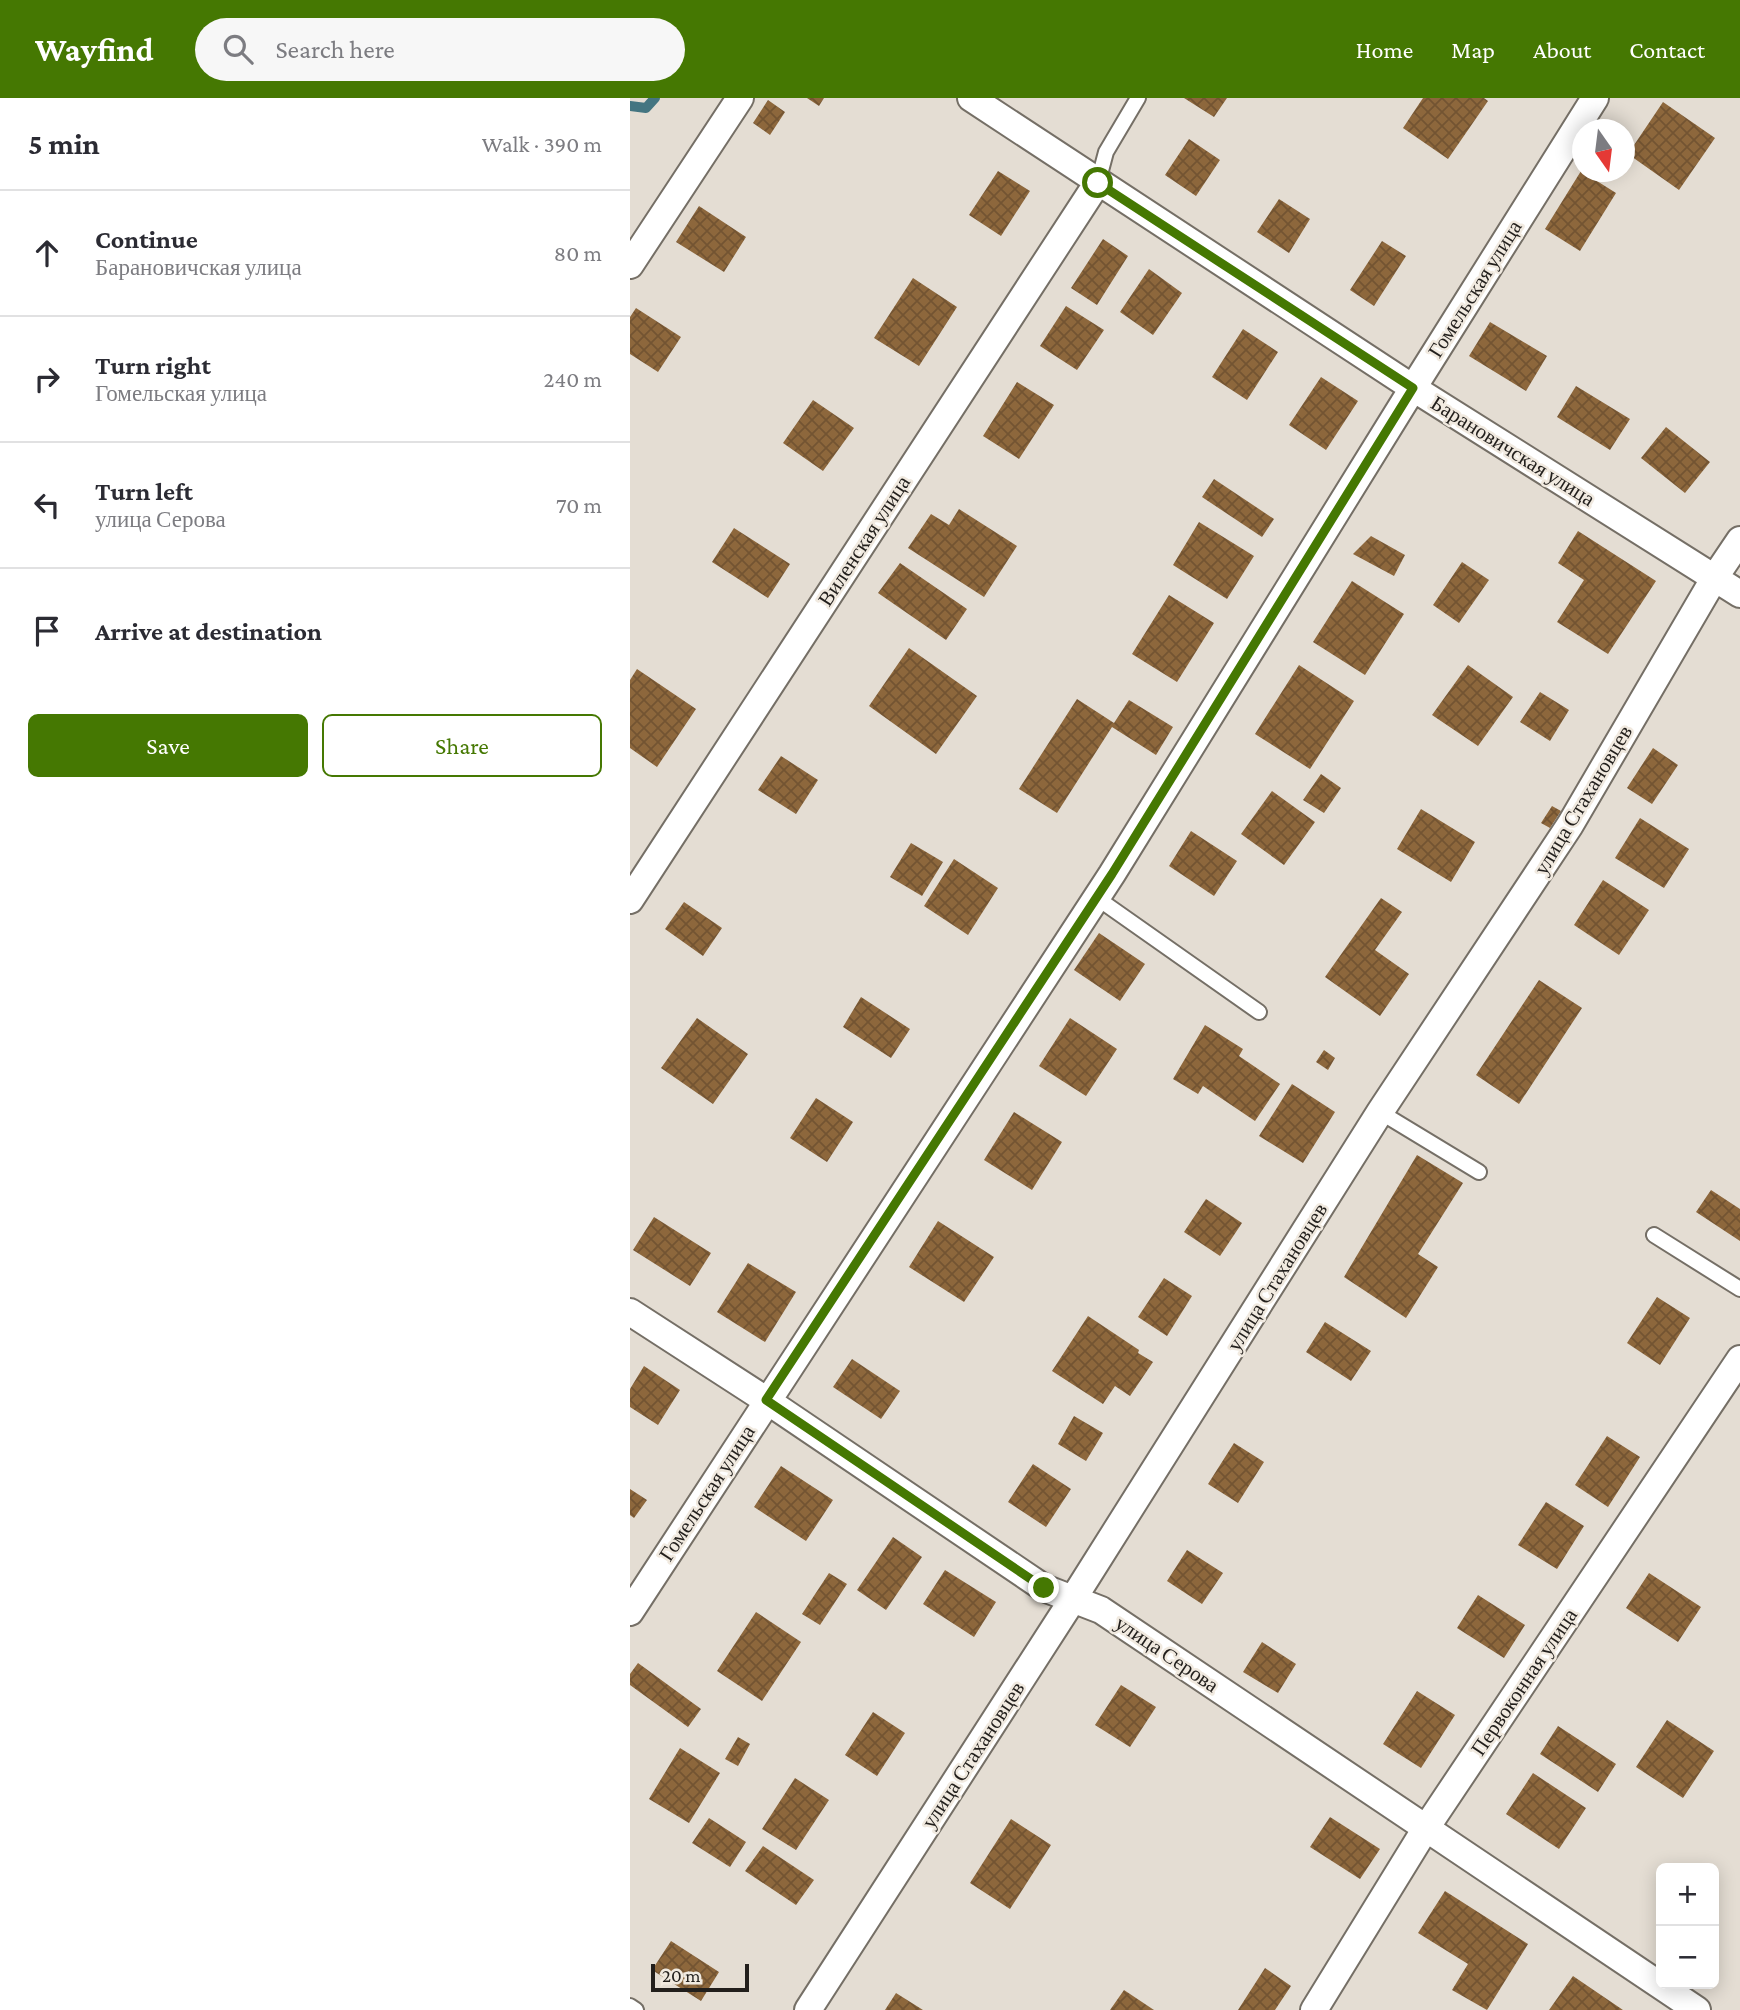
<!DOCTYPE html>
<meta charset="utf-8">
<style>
:root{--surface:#fff;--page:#f7f7f7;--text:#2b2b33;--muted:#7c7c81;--line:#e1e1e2;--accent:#457802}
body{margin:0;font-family:"Crimson Pro",serif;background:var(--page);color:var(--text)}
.controls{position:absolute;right:21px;bottom:21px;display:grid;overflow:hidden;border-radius:10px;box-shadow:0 4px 18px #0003}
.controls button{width:63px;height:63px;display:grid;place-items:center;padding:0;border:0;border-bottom:2px solid var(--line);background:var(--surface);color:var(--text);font:35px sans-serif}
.compass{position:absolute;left:942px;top:21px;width:63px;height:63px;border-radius:50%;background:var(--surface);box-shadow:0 4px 18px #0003;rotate:166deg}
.scale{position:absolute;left:21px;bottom:18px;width:98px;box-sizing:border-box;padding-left:7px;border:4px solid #221f1c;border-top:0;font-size:19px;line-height:24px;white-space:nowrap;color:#221f1c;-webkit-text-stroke:5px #f1eae0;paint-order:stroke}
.stop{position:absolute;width:21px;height:21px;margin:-16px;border:5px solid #457802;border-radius:50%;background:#fff}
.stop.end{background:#457802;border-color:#fff;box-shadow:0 2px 7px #0008}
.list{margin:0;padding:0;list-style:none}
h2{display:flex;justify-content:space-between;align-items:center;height:91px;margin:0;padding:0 28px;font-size:30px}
h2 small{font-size:23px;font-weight:400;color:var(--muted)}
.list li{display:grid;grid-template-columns:46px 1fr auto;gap:21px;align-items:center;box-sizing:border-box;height:126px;padding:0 28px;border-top:2px solid var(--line)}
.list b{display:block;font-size:26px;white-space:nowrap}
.list p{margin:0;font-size:23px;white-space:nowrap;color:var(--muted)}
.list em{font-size:23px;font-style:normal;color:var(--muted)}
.actions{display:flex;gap:14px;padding:21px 28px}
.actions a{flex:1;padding:16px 0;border:2px solid var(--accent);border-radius:10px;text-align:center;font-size:24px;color:var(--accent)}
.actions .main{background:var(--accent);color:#fff}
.icon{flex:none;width:38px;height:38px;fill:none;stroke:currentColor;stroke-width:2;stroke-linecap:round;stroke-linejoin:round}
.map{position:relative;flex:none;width:1110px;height:1912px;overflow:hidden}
header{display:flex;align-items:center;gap:42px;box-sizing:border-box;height:98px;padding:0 35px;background:var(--accent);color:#fff}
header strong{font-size:33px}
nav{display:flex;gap:38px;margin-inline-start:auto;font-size:24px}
.search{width:490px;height:63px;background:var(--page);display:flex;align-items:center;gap:18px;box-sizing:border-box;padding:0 24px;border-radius:38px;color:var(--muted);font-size:26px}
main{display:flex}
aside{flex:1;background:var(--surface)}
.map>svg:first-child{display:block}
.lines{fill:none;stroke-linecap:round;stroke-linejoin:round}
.stream{stroke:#447581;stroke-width:10}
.building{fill:url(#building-cross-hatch)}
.lane-casing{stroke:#756f66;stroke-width:18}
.street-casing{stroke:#756f66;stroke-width:30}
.lane{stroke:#fff;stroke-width:14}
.street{stroke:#fff;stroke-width:26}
.route{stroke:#457802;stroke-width:9}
.labels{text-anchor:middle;stroke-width:5;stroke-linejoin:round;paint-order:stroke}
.street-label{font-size:21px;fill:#221f1c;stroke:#f1eae0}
</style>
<header>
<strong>Wayfind</strong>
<div class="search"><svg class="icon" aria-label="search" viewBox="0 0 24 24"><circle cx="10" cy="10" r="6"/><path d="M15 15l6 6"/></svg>Search here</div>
<nav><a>Home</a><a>Map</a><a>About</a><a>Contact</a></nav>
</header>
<main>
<aside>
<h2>5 min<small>Walk · 390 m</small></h2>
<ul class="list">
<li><svg class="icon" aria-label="ahead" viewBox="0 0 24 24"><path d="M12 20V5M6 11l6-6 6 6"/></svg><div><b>Continue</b><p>Барановичская улица</p></div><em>80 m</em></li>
<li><svg class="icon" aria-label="right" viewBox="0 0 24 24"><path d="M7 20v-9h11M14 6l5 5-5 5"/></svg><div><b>Turn right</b><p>Гомельская улица</p></div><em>240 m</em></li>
<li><svg class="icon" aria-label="left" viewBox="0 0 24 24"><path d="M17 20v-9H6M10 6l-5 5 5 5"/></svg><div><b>Turn left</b><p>улица Серова</p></div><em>70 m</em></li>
<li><svg class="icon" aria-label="arrive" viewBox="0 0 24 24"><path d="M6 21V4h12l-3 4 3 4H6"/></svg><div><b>Arrive at destination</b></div></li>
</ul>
<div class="actions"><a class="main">Save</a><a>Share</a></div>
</aside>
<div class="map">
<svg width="1110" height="1912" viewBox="0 0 1110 1912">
<defs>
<pattern id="building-cross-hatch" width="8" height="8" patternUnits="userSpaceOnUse" patternTransform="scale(1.75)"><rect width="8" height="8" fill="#8d673c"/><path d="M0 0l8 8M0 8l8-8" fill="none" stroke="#735432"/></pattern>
</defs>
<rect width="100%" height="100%" fill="#e4ddd3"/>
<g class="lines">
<!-- stream -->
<path class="stream" d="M0 8 16 10 25 0"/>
</g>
<!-- building -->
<path class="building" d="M177 0H194L189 8Z
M554 0H597L584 19Z
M793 0H854L858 3 818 61 773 30Z
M138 2 155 14 140 37 123 25Z
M1033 4 1085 40 1049 92 998 56Z
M559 41 590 62 566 98 535 77Z
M368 73 400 93 371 138 339 117Z
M951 73 986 95 950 153 915 131Z
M649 101 680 121 659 155 627 134Z
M69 108 116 139 94 174 46 144Z
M473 141 498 158 467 207 441 190Z
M752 143 776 158 744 208 720 192Z
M519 171 552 195 523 237 490 214Z
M283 180 327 209 289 268 244 240Z
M436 208 474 232 447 272 410 248Z
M6 210 51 239 28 274 0 256V219Z
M860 224 917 258 896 293 839 258Z
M613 231 648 254 617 302 582 279Z
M691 279 728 303 696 352 659 327Z
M387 284 424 307 389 361 353 338Z
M946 288 1000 321 980 352 927 319Z
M183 302 224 330 193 373 153 345Z
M1036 329 1080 364 1055 395 1011 360Z
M584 381 644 421 632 439 572 399Z
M329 411 387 448 354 499 278 450 301 416 319 427Z
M569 424 624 458 597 501 543 467Z
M104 430 160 466 138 500 82 464Z
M948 433 1026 483 978 556 927 524 954 482 928 465Z
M741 438 775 457 764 478 723 456Z
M832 464 859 482 829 525 803 507Z
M270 465 337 511 316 542 248 495Z
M722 483 774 516 735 577 683 544Z
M539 497 584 525 547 584 502 556Z
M279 550 347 598 306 656 239 608Z
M669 567 724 603 680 671 625 636Z
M838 567 883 599 848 648 802 617Z
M7 571 66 611 27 669 0 650V582Z
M910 594 939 612 920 643 890 624Z
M447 601 484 625 499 602 543 629 526 657 482 629 427 715 389 691Z
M1023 650 1048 667 1022 706 997 690Z
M151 658 188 682 166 716 128 692Z
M691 676 711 690 694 715 673 702Z
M642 693 685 724 654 767 611 736Z
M922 708 931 713 920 730 911 725Z
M791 711 845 744 821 784 767 751Z
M1010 720 1059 751 1034 790 985 760Z
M561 733 607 763 584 798 539 768Z
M281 745 313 764 292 798 260 779Z
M324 761 368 790 338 837 294 808Z
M973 782 1019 812 989 857 944 827Z
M751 800 772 814 745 852 779 876 750 918 695 879Z
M54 804 92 830 73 858 35 831Z
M469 835 515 866 490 903 444 872Z
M909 882 952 910 889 1006 846 977Z
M231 899 280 931 261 960 213 929Z
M67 920 118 956 83 1006 31 970Z
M440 920 487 951 456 998 409 968Z
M575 927 613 951 609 958 650 986 625 1023 573 988 568 996 543 981Z
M694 952 705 960 698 972 686 964Z
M662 986 705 1014 673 1065 629 1038Z
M186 1000 223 1024 197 1064 160 1040Z
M384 1014 432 1044 402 1092 354 1062Z
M787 1057 833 1085 788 1156 808 1169 776 1220 714 1179Z
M1081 1092 1110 1111V1143L1066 1114Z
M576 1101 612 1125 590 1158 554 1134Z
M24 1119 81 1155 60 1188 3 1152Z
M308 1123 364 1159 334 1204 279 1169Z
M118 1165 166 1194 135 1244 87 1214Z
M534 1180 562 1198 537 1238 508 1219Z
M1027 1199 1060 1220 1030 1267 997 1245Z
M458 1218 509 1252 508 1255 523 1264 500 1298 485 1288 473 1306 422 1273Z
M695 1224 741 1253 721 1283 676 1254Z
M222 1261 270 1293 251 1321 203 1289Z
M14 1268 50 1292 28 1327 0 1309V1291Z
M444 1318 473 1335 456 1363 428 1346Z
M977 1338 1010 1359 978 1409 945 1387Z
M604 1345 634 1364 608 1405 578 1386Z
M403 1366 441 1391 416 1429 378 1404Z
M151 1368 203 1402 176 1443 124 1409Z
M0 1391 17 1402 4 1420 0 1417Z
M916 1404 954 1428 927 1471 888 1447Z
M263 1439 292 1459 256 1512 227 1492Z
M557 1452 593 1475 572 1506 537 1483Z
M315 1472 366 1504 344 1539 293 1506Z
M199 1475 217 1486 190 1527 172 1516Z
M1019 1475 1071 1509 1048 1544 996 1510Z
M848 1497 895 1527 874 1560 827 1530Z
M126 1514 171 1544 132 1603 87 1573Z
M632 1544 666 1566 648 1595 613 1574Z
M8 1565 71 1611 58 1629 0 1587V1576Z
M491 1587 526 1609 500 1649 465 1627Z
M787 1593 825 1617 791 1670 753 1646Z
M243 1614 275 1635 247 1678 215 1657Z
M1037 1622 1084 1653 1053 1700 1006 1669Z
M928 1628 986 1666 968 1694 910 1656Z
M108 1639 120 1646 108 1668 95 1661Z
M50 1650 90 1675 59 1725 19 1701Z
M903 1675 956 1710 929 1751 876 1716Z
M165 1680 199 1702 166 1752 132 1731Z
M700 1719 750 1751 730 1781 680 1749Z
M79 1720 116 1744 100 1769 62 1745Z
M381 1721 421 1747 380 1811 340 1785Z
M133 1748 184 1782 166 1807 115 1773Z
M815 1793 898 1846 857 1912 822 1892 838 1866 788 1835Z
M41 1843 89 1874 71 1903 22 1872Z
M635 1870 661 1888 645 1912H608Z
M943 1878 993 1912H919Z
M494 1892 524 1912H480Z
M266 1895 293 1912H255Z"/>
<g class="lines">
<!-- lane casing -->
<g class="lane-casing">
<path id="lane" d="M468 84 476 54 508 0
M467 800 629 914
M750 1014 849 1074
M1024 1137 1110 1191
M0 1908 6 1912"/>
</g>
<!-- street casing -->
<g class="street-casing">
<path id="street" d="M341 0 783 290 1110 496
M0 167 110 0
M0 802 468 84
M0 1214 136 1302 414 1490 471 1512 1067 1912
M0 1514 482 776 783 290 965 0
M178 1912 443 1501 750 1014 940 727 1085 479 1110 442
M684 1912 796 1730 1110 1261"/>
</g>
<!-- lane -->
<use href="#lane" class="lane"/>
<!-- street -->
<use href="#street" class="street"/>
</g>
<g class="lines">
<!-- route -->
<path class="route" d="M414 1490 136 1302 482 776 783 290 468 85"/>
</g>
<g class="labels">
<!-- street labels -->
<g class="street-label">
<text transform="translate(845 191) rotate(-58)" y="7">Гомельская улица</text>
<text transform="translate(883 353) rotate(32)" y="7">Барановичская улица</text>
<text transform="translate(234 443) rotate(-57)" y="7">Виленская улица</text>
<text transform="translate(953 702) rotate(-59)" y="7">улица Стахановцев</text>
<text transform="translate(647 1179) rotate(-58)" y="7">улица Стахановцев</text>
<text transform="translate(77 1395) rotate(-57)" y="7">Гомельская улица</text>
<text transform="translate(537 1556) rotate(34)" y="7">улица Серова</text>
<text transform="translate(894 1584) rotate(-56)" y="7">Первоконная улица</text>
<text transform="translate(343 1657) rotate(-57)" y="7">улица Стахановцев</text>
</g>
</g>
</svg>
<div class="controls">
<button>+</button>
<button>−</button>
</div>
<svg class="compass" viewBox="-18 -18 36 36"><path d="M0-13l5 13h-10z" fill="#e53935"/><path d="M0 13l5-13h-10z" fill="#7c7c81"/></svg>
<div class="scale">20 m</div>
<div class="stop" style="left:468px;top:85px"></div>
<div class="stop end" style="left:414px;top:1490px"></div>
</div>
</main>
